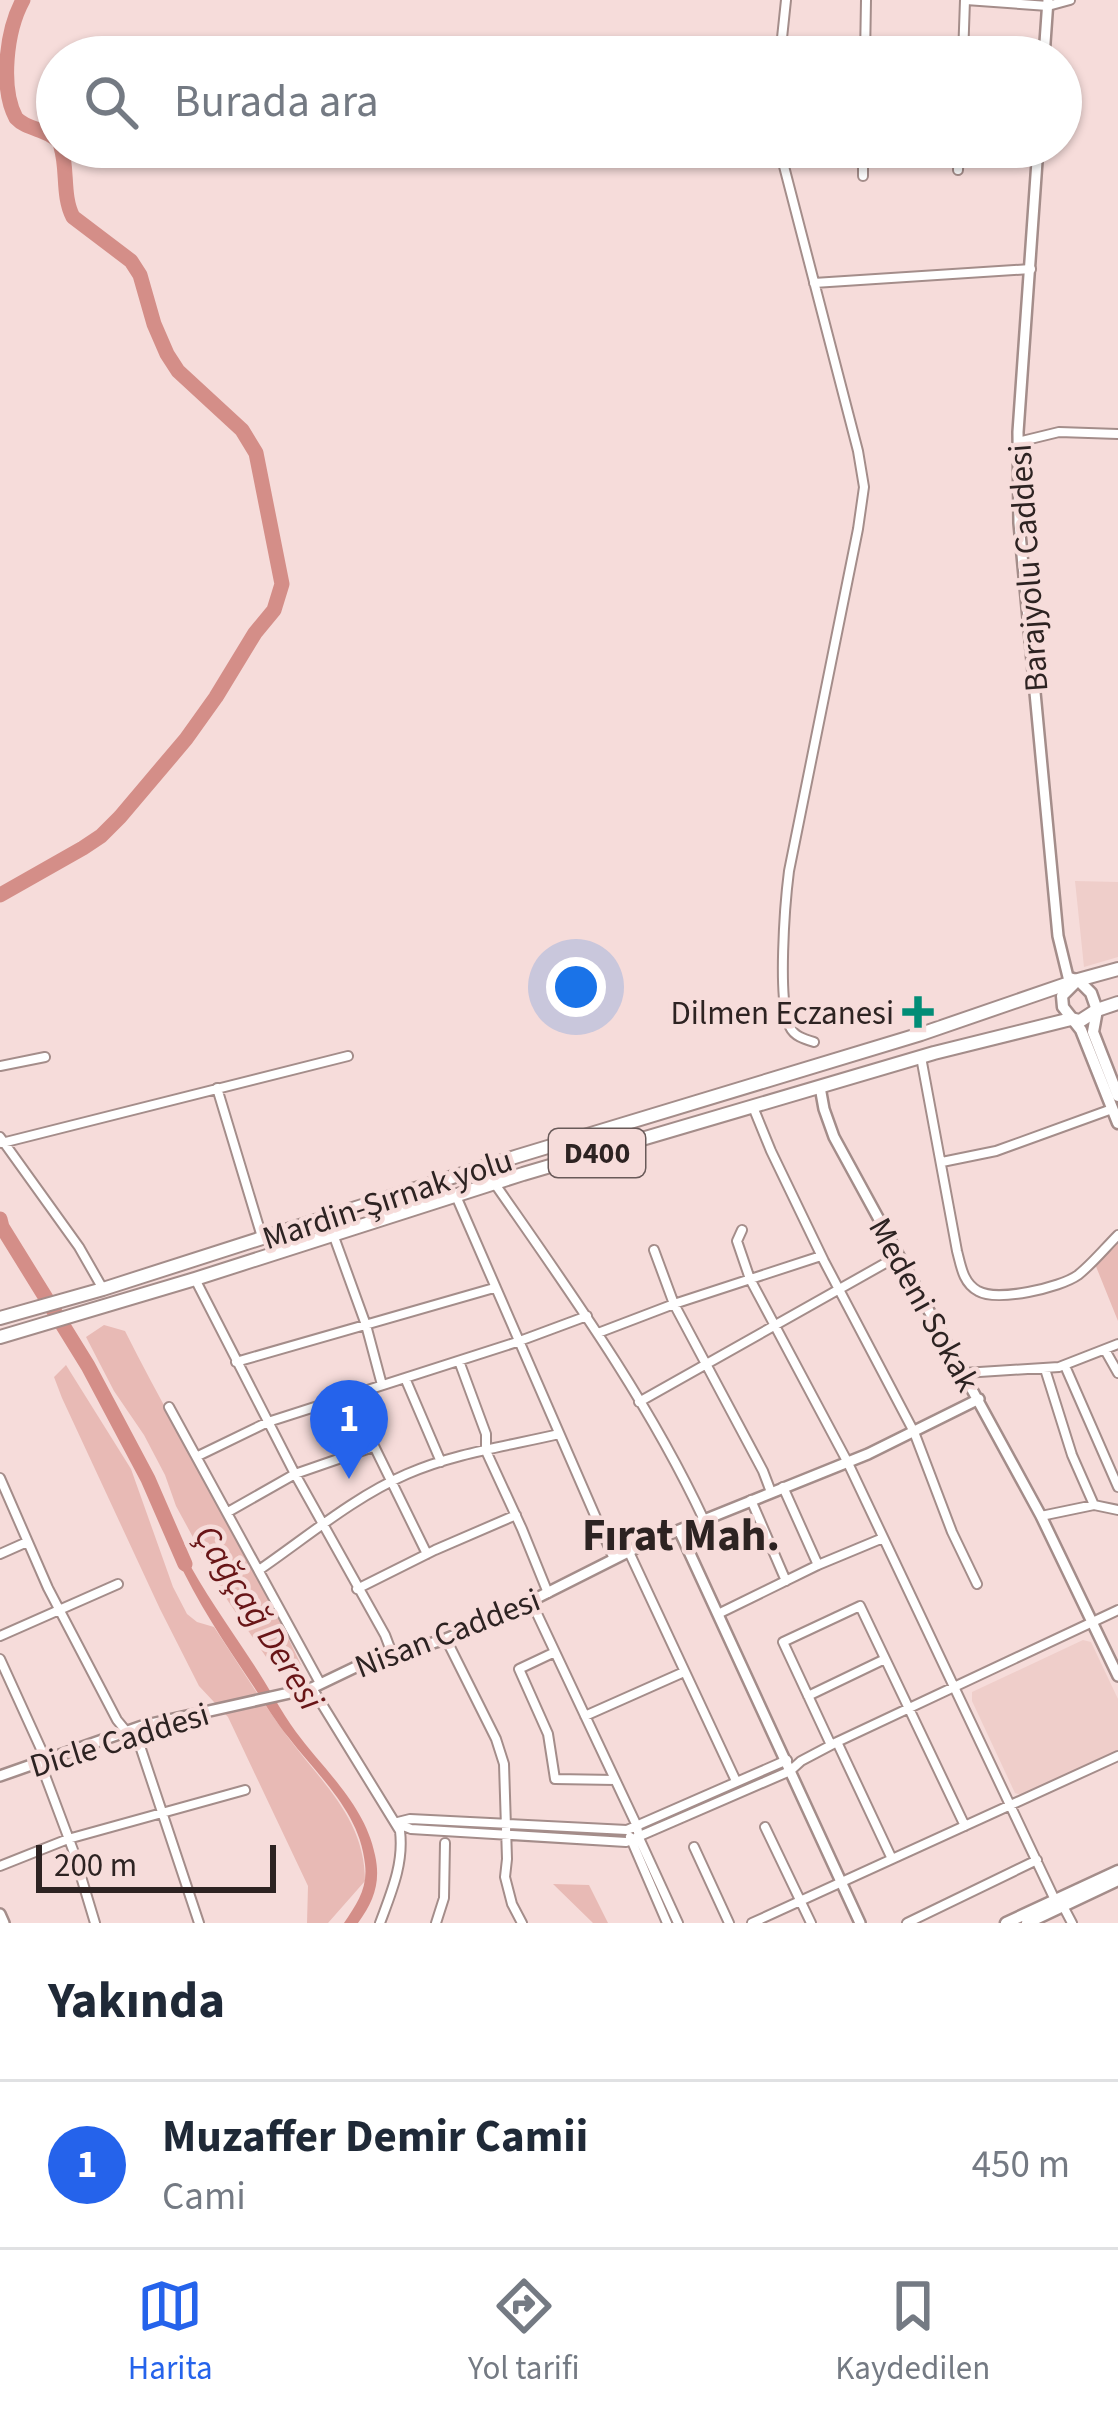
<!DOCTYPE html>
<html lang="tr">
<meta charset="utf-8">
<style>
:root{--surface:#fff;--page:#f2f2f3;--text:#1f2937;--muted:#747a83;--line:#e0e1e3;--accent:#2563eb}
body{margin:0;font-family:"Source Sans 3",sans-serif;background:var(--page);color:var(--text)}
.scale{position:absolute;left:36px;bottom:30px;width:240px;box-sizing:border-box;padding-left:12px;border:6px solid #2d2322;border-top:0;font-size:33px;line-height:42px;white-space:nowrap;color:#2d2322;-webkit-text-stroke:9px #f6dcda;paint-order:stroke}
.you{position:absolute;left:576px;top:987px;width:42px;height:42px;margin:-30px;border:9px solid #fff;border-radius:50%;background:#1a73e8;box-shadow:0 0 0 18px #1a73e833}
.badge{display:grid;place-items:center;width:78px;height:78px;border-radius:50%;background:var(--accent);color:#fff;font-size:39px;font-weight:700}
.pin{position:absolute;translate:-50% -99px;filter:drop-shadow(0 3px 6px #0008)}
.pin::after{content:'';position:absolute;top:63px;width:42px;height:36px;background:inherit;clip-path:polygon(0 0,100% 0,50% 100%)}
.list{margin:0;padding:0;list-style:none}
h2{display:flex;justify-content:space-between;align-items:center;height:156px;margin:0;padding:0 48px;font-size:51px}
h2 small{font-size:39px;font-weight:400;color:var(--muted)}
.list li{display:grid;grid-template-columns:78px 1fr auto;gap:36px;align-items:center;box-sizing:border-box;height:168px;padding:0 48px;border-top:3px solid var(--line)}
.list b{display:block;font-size:45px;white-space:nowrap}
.list p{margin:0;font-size:39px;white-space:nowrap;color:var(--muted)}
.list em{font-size:39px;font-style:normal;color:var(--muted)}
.icon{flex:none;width:66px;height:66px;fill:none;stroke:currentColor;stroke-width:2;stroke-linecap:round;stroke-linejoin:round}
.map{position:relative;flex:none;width:1118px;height:1923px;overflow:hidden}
.search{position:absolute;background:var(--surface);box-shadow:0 3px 9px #0004;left:36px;right:36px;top:36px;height:132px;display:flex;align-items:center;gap:30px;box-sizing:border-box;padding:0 42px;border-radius:66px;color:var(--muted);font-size:45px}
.sheet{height:324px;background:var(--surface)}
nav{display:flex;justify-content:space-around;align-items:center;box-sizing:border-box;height:168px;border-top:3px solid var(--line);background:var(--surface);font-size:33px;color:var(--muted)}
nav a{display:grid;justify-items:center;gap:6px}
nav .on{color:var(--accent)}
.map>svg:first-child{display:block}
.built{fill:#efceca}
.green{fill:#e8bab5}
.water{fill:#d48e88}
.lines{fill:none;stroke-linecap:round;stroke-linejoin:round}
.river{stroke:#d48e88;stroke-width:15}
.minor-casing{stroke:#a48d8a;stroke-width:12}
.tertiary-casing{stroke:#a48d8a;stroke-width:14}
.secondary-casing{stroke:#a48d8a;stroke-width:15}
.trunk-casing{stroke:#a48d8a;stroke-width:16}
.minor{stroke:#fff;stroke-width:8}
.tertiary{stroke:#fff;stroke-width:9}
.secondary{stroke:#fff;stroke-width:10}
.trunk{stroke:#fff;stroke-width:12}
.poi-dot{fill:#018d76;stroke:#f6dcda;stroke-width:4.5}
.labels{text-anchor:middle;stroke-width:9;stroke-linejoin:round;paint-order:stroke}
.shield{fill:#f6dcda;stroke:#695a59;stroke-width:3}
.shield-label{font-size:30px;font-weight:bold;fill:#2d2322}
.street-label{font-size:33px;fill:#2d2322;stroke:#f6dcda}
.poi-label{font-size:33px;fill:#2d2322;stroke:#f6dcda;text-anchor:end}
.water-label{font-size:36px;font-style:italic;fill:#681517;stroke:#f6dcda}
.district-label{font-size:45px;font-weight:bold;fill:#2d2322;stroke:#f6dcda}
</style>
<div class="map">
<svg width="1118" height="1923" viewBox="0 0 1118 1923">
<rect width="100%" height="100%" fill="#f6dcda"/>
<!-- built -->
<path class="built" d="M1075 881 1118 882V957L1084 967Z
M1083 1640 1091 1642 1118 1699V1750L1021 1795 1015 1793 972 1701V1692Z"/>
<!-- green -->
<path class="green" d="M1118 1241V1321L1095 1264Z
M104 1325 125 1331C182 1444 249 1552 302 1667L279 1676 226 1598 176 1506 165 1475 144 1435 114 1391 86 1337Z
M66 1365 131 1469 173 1587 187 1614 197 1622 214 1627C238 1663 261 1701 287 1736 322 1783 365 1819 365 1881L328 1923H307L308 1886 228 1717 199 1686 160 1609 62 1398 54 1377Z
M553 1884 589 1885 608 1923H593Z"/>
<!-- water -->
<path class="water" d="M178 1551 183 1552C203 1591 228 1625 252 1662 267 1684 280 1710 296 1732 324 1770 365 1805 375 1855 381 1882 374 1901 358 1923H344C357 1904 368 1888 365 1864 360 1812 318 1776 289 1738 275 1721 264 1702 252 1684 224 1642 197 1602 176 1556Z"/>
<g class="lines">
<!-- river -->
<path class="river" d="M23 0C6 31 0 88 16 118 27 130 45 128 57 140
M0 895 83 848 101 836 120 817 186 739 216 697 255 633 274 610 282 584 256 453 242 430 178 371 167 354 154 324 140 275 131 261 73 217C62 196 68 170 61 147
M0 1219 2 1227 88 1366 148 1479 185 1564"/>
<!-- minor casing -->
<g class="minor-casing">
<path id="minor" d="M966 0 1048 6 1070 0
M780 57 786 0
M865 57 866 0
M963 57 965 0
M779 147 858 451 864 487 858 529 789 871C785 902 777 1002 790 1027 794 1036 804 1039 814 1042
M958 170 959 147
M863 176V147
M814 283 1031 269
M1018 442 1059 432 1118 434
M921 1057 957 1251C961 1266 963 1283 978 1291 997 1302 1060 1288 1078 1275 1092 1264 1105 1248 1118 1235
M0 1066 45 1057
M217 1088 262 1237
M753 1107 771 1151 824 1261 914 1432 952 1532 977 1584
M0 1137 79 1247 103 1289
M2 1143 348 1056
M942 1162 996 1151 1112 1109
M495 1184C570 1292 648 1400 704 1520
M456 1196 614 1559
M742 1230 737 1241 750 1279 847 1461 1055 1900
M333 1234 366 1325 382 1385
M654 1250 674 1304 763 1471 771 1492
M195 1279 295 1474 385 1635 393 1656
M598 1333 674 1304 821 1256
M1105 1350 1118 1373
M459 1361 486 1434V1451L522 1529 548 1593
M236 1362 494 1288
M1065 1366 1118 1487
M1045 1369 1072 1455 1094 1505
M964 1373 1059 1367 1118 1344
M405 1378 441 1462
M349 1395 427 1554
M639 1402 898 1256
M169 1407 320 1683
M198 1456 268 1422 517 1342 587 1316
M0 1478 48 1588 117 1720 141 1749 199 1923
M783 1487 818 1565
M751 1500 786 1581
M228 1512 295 1474 373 1447
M1041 1516 1094 1505 1118 1510
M629 1552 736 1781
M0 1554 27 1542
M259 1570C307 1537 354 1497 407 1474 455 1453 508 1446 559 1434
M357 1589 435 1550 516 1515
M531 1601 637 1826 639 1838 678 1923
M718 1614 818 1565 883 1538
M0 1636 118 1584
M446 1639 496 1739 504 1764 507 1859 505 1877 512 1904 522 1923
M555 1652 519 1669 548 1734 555 1779 615 1780
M0 1659 46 1760
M312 1688 400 1831C404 1864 391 1893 380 1923
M808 1696 885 1659
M585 1716 684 1672
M837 1742 892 1859
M831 1745 783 1642 860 1606 965 1826
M40 1762 73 1850 95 1923
M398 1822 410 1819 627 1830 787 1760
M396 1823 411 1829 626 1842 790 1771 801 1761 837 1742 1118 1610
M765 1827 811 1923
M630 1837 667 1923
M694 1847 729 1923
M0 1866 68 1839 245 1790
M1063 1906 1072 1923
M436 1923 444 1898 445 1843
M752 1923 1118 1756
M907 1923 1037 1860"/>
</g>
<!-- tertiary casing -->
<g class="tertiary-casing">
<path id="tertiary" d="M1044 57 1048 0
M1038 147 1018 432 1019 523 1058 936 1068 977 1078 980
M820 1087 824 1109 834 1137 1041 1516 1118 1676
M679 1530 860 1923
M0 1776 142 1726 312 1688 362 1664 446 1639 503 1615 642 1545 868 1454 979 1399
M0 1914 4 1923"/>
</g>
<!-- secondary casing -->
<g class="secondary-casing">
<path id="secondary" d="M1118 1096 1093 1032 1097 1010 1091 993 1078 980 1062 996 1063 1007 1081 1030 1118 1123
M1006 1923 1118 1871
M1027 1923 1118 1880"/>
</g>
<!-- trunk casing -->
<g class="trunk-casing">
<path id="trunk" d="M0 1318 103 1289 518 1156 921 1034 1078 980 1118 969
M0 1337 195 1279 523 1174 934 1053 1071 1019 1080 1021 1097 1010 1118 1003"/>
</g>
<!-- minor -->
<use href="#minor" class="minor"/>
<!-- tertiary -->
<use href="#tertiary" class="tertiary"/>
<!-- secondary -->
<use href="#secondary" class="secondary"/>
<!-- trunk -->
<use href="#trunk" class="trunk"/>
</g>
<!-- markers -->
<path class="poi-dot" d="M912 994h12v12h12v12h-12v12h-12v-12h-12v-12h12z"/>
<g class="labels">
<!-- shield labels -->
<rect class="shield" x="549" y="1129" width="96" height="48" rx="9"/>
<g class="shield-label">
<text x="597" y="1163">D400</text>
</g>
<!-- street labels -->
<g class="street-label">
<text transform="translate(1027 568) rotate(-94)" y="12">Barajyolu Caddesi</text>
<text transform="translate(387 1198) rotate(-18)" y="12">Mardin-Şırnak yolu</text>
<text transform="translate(925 1304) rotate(61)" y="12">Medeni Sokak</text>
<text transform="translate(447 1632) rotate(-21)" y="12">Nisan Caddesi</text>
<text transform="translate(119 1739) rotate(-17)" y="12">Dicle Caddesi</text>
</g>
<!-- poi labels -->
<g class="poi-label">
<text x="894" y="1024">Dilmen Eczanesi</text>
</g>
<!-- water labels -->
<g class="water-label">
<text transform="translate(260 1617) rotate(58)" y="13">Çağçağ Deresi</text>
</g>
<!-- district labels -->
<g class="district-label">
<text x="681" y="1550">Fırat Mah.</text>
</g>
</g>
</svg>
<div class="scale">200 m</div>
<div class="you"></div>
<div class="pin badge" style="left:349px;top:1479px">1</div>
<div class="search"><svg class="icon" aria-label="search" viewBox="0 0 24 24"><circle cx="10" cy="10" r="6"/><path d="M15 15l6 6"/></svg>Burada ara</div>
</div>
<section class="sheet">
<h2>Yakında<small></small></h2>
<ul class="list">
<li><span class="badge">1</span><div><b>Muzaffer Demir Camii</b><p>Cami</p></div><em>450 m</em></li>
</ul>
</section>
<nav>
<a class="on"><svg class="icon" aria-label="map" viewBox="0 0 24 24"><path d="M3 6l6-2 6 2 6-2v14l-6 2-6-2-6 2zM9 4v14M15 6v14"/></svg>Harita</a>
<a><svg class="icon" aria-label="directions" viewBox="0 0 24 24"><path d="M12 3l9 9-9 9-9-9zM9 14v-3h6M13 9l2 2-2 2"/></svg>Yol tarifi</a>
<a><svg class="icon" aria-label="saved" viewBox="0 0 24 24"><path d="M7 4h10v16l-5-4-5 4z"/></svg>Kaydedilen</a>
</nav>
